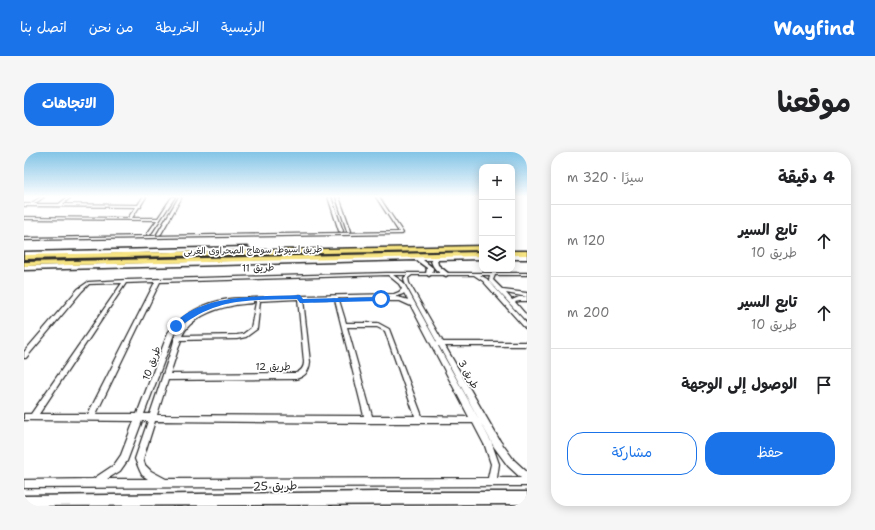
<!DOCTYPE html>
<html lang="ar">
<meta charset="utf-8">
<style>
:root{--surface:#fff;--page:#f6f6f6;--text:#202124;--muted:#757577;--line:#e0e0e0;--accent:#1a73e8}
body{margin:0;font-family:"Shantell Sans","Playpen Sans Arabic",sans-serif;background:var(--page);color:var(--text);direction:rtl}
.controls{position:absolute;right:12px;top:12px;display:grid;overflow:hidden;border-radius:8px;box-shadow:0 2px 10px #0003}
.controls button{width:36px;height:36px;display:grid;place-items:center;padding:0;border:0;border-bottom:1px solid var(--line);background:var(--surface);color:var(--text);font:20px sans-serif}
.stop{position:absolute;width:12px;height:12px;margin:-9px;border:3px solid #1a73e8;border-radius:50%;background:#fff}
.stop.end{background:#1a73e8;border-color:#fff;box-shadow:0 1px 4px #0008}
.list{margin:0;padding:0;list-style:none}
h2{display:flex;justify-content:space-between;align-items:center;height:52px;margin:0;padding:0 16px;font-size:17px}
h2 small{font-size:13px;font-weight:400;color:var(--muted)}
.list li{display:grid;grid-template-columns:26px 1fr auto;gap:12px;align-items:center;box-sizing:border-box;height:72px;padding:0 16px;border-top:1px solid var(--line)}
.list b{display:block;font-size:15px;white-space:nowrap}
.list p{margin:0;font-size:13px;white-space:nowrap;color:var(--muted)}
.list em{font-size:13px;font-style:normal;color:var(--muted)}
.actions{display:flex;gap:8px;padding:12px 16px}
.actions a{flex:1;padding:9px 0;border:1px solid var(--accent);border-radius:16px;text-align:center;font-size:14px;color:var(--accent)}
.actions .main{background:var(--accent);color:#fff}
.icon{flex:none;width:22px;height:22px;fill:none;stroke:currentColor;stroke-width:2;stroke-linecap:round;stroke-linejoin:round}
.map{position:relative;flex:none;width:503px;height:354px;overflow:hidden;direction:ltr;border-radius:16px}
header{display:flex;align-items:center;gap:24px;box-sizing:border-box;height:56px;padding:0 20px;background:var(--accent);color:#fff}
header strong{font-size:19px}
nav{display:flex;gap:22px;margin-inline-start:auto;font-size:14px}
.intro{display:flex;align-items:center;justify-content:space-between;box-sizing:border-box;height:96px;padding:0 24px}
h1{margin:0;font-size:28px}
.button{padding:10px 18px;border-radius:16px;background:var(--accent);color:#fff;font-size:14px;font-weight:700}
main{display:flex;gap:24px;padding:0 24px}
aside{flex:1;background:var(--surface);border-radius:16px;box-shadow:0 2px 10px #0003}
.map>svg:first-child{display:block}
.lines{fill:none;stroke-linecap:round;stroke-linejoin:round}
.minor-casing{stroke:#2b2b2b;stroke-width:2.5}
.tertiary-casing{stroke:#2b2b2b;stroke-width:3}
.primary-casing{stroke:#2b2b2b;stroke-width:3}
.minor{fill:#fff;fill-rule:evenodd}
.tertiary{fill:#fff;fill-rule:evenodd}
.primary{fill:#f6e381;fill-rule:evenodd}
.route{fill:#1a73e8}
.labels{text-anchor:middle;stroke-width:3.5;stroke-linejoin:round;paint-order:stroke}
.far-street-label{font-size:9px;fill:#2b2b2b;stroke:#fff}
.street-label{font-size:10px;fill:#2b2b2b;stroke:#fff}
.near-street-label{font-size:12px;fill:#2b2b2b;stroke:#fff}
</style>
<header>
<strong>Wayfind</strong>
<nav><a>الرئيسية</a><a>الخريطة</a><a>من نحن</a><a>اتصل بنا</a></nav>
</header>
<div class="intro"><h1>موقعنا</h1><a class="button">الاتجاهات</a></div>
<main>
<aside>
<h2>4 دقيقة<small>سيرًا · 320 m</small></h2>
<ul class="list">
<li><svg class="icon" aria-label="ahead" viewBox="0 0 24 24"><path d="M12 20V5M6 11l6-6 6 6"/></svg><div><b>تابع السير</b><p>طريق 10</p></div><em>120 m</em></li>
<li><svg class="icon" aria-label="ahead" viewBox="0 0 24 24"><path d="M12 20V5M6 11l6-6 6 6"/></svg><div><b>تابع السير</b><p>طريق 10</p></div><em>200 m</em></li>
<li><svg class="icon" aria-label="arrive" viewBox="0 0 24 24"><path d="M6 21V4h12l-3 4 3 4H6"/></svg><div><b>الوصول إلى الوجهة</b></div></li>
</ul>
<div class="actions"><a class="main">حفظ</a><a>مشاركة</a></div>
</aside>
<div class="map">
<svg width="503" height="354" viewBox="0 0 503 354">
<rect width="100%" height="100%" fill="#fff"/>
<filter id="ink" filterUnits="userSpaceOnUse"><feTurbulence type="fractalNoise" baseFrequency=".025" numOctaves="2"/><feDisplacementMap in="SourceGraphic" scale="8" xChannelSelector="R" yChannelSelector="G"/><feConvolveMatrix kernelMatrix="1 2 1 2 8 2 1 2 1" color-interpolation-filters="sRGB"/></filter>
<g filter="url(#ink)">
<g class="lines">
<!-- minor casing -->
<g class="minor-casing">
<path id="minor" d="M17 45H20L10 52H35L44 45H47L39 52 114 53 119 45H122L117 53V55H115L108 66H134L148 45H151L126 83H125L123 82 133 68 0 67V65L104 66 112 55 0 54V52H6Z
M155 45H158L137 82 134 83 133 82Z
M304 45H307L319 79 318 80 315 79Z
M312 45H315L327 79 326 80 323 79Z
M352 45H355L379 81 378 82 0 88V86L375 80Z
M362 121H503V123H471L469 128 479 138 503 141V145L482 141 488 148 495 145H503V149H496L491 150 503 164V169L501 168 465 129V128L466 123H456L463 127 503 172V177L501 176 459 129 450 123H388L384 126 385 131 419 190H503V194H421L476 289 490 308 503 320V334L0 336V328L69 327 90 313 97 303 110 269 0 268V262H7L98 131 65 132 58 139 2 206H0V200L54 137 64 130 101 128ZM364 123 375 132 378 137 375 140 370 142 278 144 276 143 274 144C258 145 243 145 227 146 220 146 212 146 205 147 183 150 157 162 144 181L113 262H72L136 130ZM369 123H383L380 126 381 131 413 190V191L383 137 379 130ZM131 130 64 262H15L102 131ZM380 141 384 148C378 146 369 143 364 147L366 149H376L387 154 445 265 398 264 365 177 354 171H322L315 148 313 146 311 148 340 264 133 263 144 228 272 227C281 224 285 220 286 210L279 147 370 145 379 142ZM274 147 280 210C280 216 277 219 272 221L146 222 157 188 213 187 222 185 233 177 236 150 235 149ZM216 149C194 152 168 160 154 179 150 185 149 195 146 202 139 222 133 242 126 262H120L150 182C166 162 191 150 216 149ZM229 149H233L232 150 227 176 219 182 213 183 158 184C165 167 190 157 207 154 214 152 222 152 229 151ZM323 175H353L361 179 391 264H348ZM414 194H415L470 295 484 314 497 326H473L475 312 467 289ZM118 269H124L111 307 116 319 118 323 124 327H83L96 319 103 309ZM131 269 343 271H449L461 294 467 312 464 326 142 327 127 319 121 313 119 307Z"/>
</g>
<!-- tertiary casing -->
<g class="tertiary-casing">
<path id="tertiary" d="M223 95 225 96V98L0 104V100Z
M458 103V107L413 108 414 113 425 122 422 124C415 121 408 116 407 108H399L409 116 408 122 405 124 402 122 403 116 392 108 0 118V114Z
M488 103H503V107H488Z
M356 340H503V352L0 354V344Z"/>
</g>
<!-- primary casing -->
<g class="primary-casing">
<path id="primary" d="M458 94V98L0 107V103Z
M488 99H503V103H488Z
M458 100V104L0 114V110Z"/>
</g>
<!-- minor -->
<use href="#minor" class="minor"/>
<!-- tertiary -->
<use href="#tertiary" class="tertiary"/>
<!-- primary -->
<use href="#primary" class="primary"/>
</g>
</g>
<!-- sky -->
<linearGradient id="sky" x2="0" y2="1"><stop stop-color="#83c4e6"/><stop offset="0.47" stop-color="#fff"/><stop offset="1" stop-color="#fff" stop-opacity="0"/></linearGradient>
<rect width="503" height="95" fill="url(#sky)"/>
<!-- route -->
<path class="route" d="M276 143 279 147 357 145 360 147 357 149 276 151 273 147C223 149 196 144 154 176L148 174C176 141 237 145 276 143Z"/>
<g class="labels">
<!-- far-street labels -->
<g class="far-street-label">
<text transform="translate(229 98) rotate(-1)" y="3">طريق اسيوط, سوهاج الصحراوى الغربى</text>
</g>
<!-- street labels -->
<g class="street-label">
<text transform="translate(234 115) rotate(-2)" y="4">طريق 11</text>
<text transform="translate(127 211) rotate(-70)" y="4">طريق 10</text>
<text x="249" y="218">طريق 12</text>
<text transform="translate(445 222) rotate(61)" y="4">طريق 3</text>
</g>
<!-- near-street labels -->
<g class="near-street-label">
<text transform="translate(251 334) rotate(-1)" y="4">طريق 25</text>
</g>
</g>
</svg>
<div class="controls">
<button>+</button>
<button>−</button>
<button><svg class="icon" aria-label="layers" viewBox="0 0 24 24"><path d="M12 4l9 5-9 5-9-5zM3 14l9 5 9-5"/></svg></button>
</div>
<div class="stop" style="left:357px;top:147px"></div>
<div class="stop end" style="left:152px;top:174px"></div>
</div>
</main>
